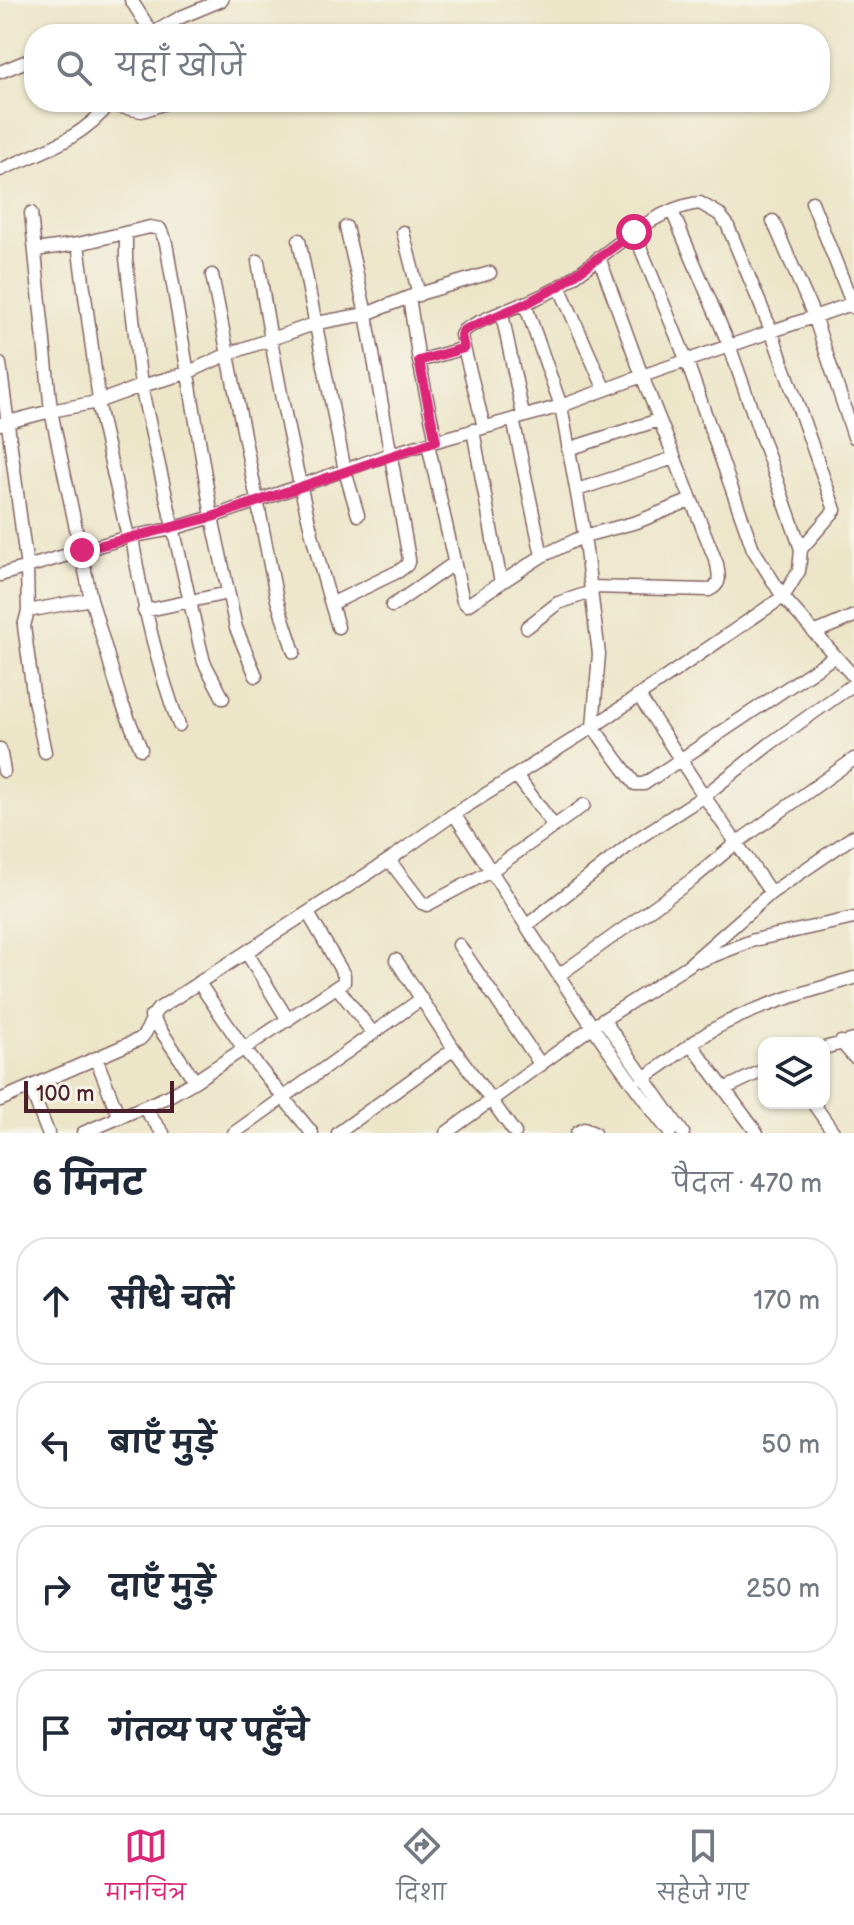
<!DOCTYPE html>
<html lang="hi">
<meta charset="utf-8">
<style>
:root{--surface:#fff;--page:#f2f2f3;--text:#1f2937;--muted:#747a83;--line:#e0e1e3;--accent:#db2777}
body{margin:0;font-family:"Balsamiq Sans","Playpen Sans Deva",sans-serif;background:var(--page);color:var(--text)}
.controls{position:absolute;right:24px;bottom:24px;display:grid;overflow:hidden;border-radius:16px;box-shadow:0 2px 6px #0004}
.controls button{width:72px;height:72px;display:grid;place-items:center;padding:0;border:0;border-bottom:2px solid var(--line);background:var(--surface);color:var(--text);font:40px sans-serif}
.scale{position:absolute;left:24px;bottom:20px;width:150px;box-sizing:border-box;padding-left:8px;border:4px solid #4a1f2b;border-top:0;font-size:22px;line-height:28px;white-space:nowrap;color:#4a1f2b;-webkit-text-stroke:6px #f7f3e8;paint-order:stroke}
.stop{position:absolute;width:24px;height:24px;margin:-18px;border:6px solid #db2777;border-radius:50%;background:#fff}
.stop.end{background:#db2777;border-color:#fff;box-shadow:0 2px 8px #0008}
.list{margin:0;padding:0;list-style:none}
h2{display:flex;justify-content:space-between;align-items:center;height:104px;margin:0;padding:0 32px;font-size:34px}
h2 small{font-size:26px;font-weight:400;color:var(--muted)}
.list li{display:grid;grid-template-columns:52px 1fr auto;gap:24px;align-items:center;box-sizing:border-box;height:128px;margin:0 16px 16px;padding:0 16px;border:2px solid var(--line);border-radius:32px}
.list b{display:block;font-size:30px;white-space:nowrap}
.list em{font-size:26px;font-style:normal;color:var(--muted)}
.icon{flex:none;width:44px;height:44px;fill:none;stroke:currentColor;stroke-width:2;stroke-linecap:round;stroke-linejoin:round}
.map{position:relative;flex:none;width:854px;height:1133px;overflow:hidden}
.search{position:absolute;background:var(--surface);box-shadow:0 2px 6px #0004;left:24px;right:24px;top:24px;height:88px;display:flex;align-items:center;gap:20px;box-sizing:border-box;padding:0 28px;border-radius:32px;color:var(--muted);font-size:30px}
.sheet{height:680px;background:var(--surface)}
nav{display:flex;justify-content:space-around;align-items:center;box-sizing:border-box;height:112px;border-top:2px solid var(--line);background:var(--surface);font-size:22px;color:var(--muted)}
nav a{display:grid;justify-items:center;gap:4px}
nav .on{color:var(--accent)}
.map>svg:first-child{display:block}
.lines{fill:none;stroke-linecap:round;stroke-linejoin:round}
.minor-casing{stroke:#836462;stroke-width:15}
.minor{stroke:#fff;stroke-width:12}
.route{stroke:#db2777;stroke-width:10}
</style>
<div class="map">
<svg width="854" height="1133" viewBox="0 0 854 1133">
<rect width="100%" height="100%" fill="#f7f3e8"/>
<filter id="ink" filterUnits="userSpaceOnUse"><feTurbulence type="fractalNoise" baseFrequency=".0125" numOctaves="2"/><feDisplacementMap in="SourceGraphic" scale="16" xChannelSelector="R" yChannelSelector="G"/><feConvolveMatrix kernelMatrix="1 2 1 2 8 2 1 2 1" color-interpolation-filters="sRGB"/></filter>
<filter id="wash" filterUnits="userSpaceOnUse"><feTurbulence type="fractalNoise" baseFrequency=".006" numOctaves="4" result="noise"/><feDisplacementMap in="SourceGraphic" scale="32" xChannelSelector="R" yChannelSelector="G"/><feGaussianBlur stdDeviation="1.8" result="paint"/><feColorMatrix in="noise" values="0 0 0 0 0 0 0 0 0 0 0 0 0 0 0 0 0 1.4 0 .05"/><feComposite in="paint" operator="in"/></filter>
<g filter="url(#wash)">
<rect width="100%" height="100%" fill="#ece5c8"/>
</g>
<g filter="url(#ink)">
<g class="lines">
<!-- minor casing -->
<g class="minor-casing">
<path id="minor" d="M131 0 152 33
M151 34 181 17 222 0
M0 72 34 58
M110 105 142 111 169 102
M0 170C41 152 83 139 111 102
M812 202 854 308
M31 213 51 411 91 599 121 701 141 749
M773 221 814 316 854 437
M403 232 419 295
M634 232 686 359 753 549 783 597 799 571 801 549 729 345 672 211
M126 233V258L141 386 187 373 228 354 317 323 366 314 409 297 490 273
M299 240 345 471 358 515
M78 244 99 400
M35 250 78 244 150 227 160 229 166 243 212 517 236 628 256 676
M599 257 642 376 854 303
M258 261C277 384 301 508 338 627
M212 275 277 600 294 652
M559 286 605 390
M409 297 419 361 436 441
M525 304 561 406 642 376 717 564C719 577 722 584 709 590L591 587
M502 314 523 415
M419 361 464 348
M0 364 27 568 28 611 24 626 34 700 45 752
M97 402 128 537
M513 419 542 556
M0 424 51 411 97 402 141 386 200 646 204 662 223 698
M484 427 464 348 461 335 464 330C493 312 529 305 559 287 601 261 650 208 700 203L719 214 727 224 771 330 835 510 801 549
M473 430 501 583
M428 444 463 601 467 605 542 556 584 536 637 522 691 500
M568 449 659 420
M577 490 674 458
M132 537C142 602 156 663 179 725
M0 575 128 537 172 529 212 517 390 454 561 406 583 527 599 654 593 727 635 784H644L835 656
M331 604 399 571 407 565 409 559 366 314 346 227
M392 606 453 564
M28 611 91 599
M144 611 228 593
M527 627 558 603 591 592
M814 633 854 616
M0 749 4 771
M516 775 554 826
M454 814C525 922 591 1032 670 1133
M389 860 422 903 427 905 491 871 584 805
M771 893 854 836
M526 926 637 839 704 796 639 696
M459 945 541 1065
M247 953 288 1020
M396 960 454 1049 515 1133
M700 961 754 940 854 918
M559 975 693 879 735 844 854 759
M199 983 244 1049 312 1133
M337 987 373 1033
M151 1016 195 1081
M603 1019 683 1133
M841 1042 854 1057
M691 1044 757 1133
M824 1048 854 1040
M96 1058 119 1117
M643 1078C668 1063 689 1044 714 1029 757 1005 807 992 854 978
M30 1087 48 1133
M726 1088 764 1070
M0 1100 140 1039C150 1031 149 1019 158 1009L389 860 454 814 593 727 783 597 854 677
M813 1103 834 1133
M143 1107 163 1133
M83 1133 169 1096 195 1081 344 982V975L308 913
M234 1133 421 999
M338 1133 454 1049
M446 1133 592 1027 689 965 771 893 704 796 771 743 854 684
M577 1133 584 1129 594 1133"/>
</g>
<!-- minor -->
<use href="#minor" class="minor"/>
</g>
</g>
<g class="lines" filter="url(#ink)">
<!-- route -->
<path class="route" d="M82 550 212 517 436 441 419 361 464 348 461 335 464 330 525 304 559 286 634 232"/>
</g>
</svg>
<div class="controls">
<button><svg class="icon" aria-label="layers" viewBox="0 0 24 24"><path d="M12 4l9 5-9 5-9-5zM3 14l9 5 9-5"/></svg></button>
</div>
<div class="scale">100 m</div>
<div class="stop" style="left:634px;top:232px"></div>
<div class="stop end" style="left:82px;top:550px"></div>
<div class="search"><svg class="icon" aria-label="search" viewBox="0 0 24 24"><circle cx="10" cy="10" r="6"/><path d="M15 15l6 6"/></svg>यहाँ खोजें</div>
</div>
<section class="sheet">
<h2>6 मिनट<small>पैदल · 470 m</small></h2>
<ul class="list">
<li><svg class="icon" aria-label="ahead" viewBox="0 0 24 24"><path d="M12 20V5M6 11l6-6 6 6"/></svg><div><b>सीधे चलें</b></div><em>170 m</em></li>
<li><svg class="icon" aria-label="left" viewBox="0 0 24 24"><path d="M17 20v-9H6M10 6l-5 5 5 5"/></svg><div><b>बाएँ मुड़ें</b></div><em>50 m</em></li>
<li><svg class="icon" aria-label="right" viewBox="0 0 24 24"><path d="M7 20v-9h11M14 6l5 5-5 5"/></svg><div><b>दाएँ मुड़ें</b></div><em>250 m</em></li>
<li><svg class="icon" aria-label="arrive" viewBox="0 0 24 24"><path d="M6 21V4h12l-3 4 3 4H6"/></svg><div><b>गंतव्य पर पहुँचे</b></div></li>
</ul>
</section>
<nav>
<a class="on"><svg class="icon" aria-label="map" viewBox="0 0 24 24"><path d="M3 6l6-2 6 2 6-2v14l-6 2-6-2-6 2zM9 4v14M15 6v14"/></svg>मानचित्र</a>
<a><svg class="icon" aria-label="directions" viewBox="0 0 24 24"><path d="M12 3l9 9-9 9-9-9zM9 14v-3h6M13 9l2 2-2 2"/></svg>दिशा</a>
<a><svg class="icon" aria-label="saved" viewBox="0 0 24 24"><path d="M7 4h10v16l-5-4-5 4z"/></svg>सहेजे गए</a>
</nav>
